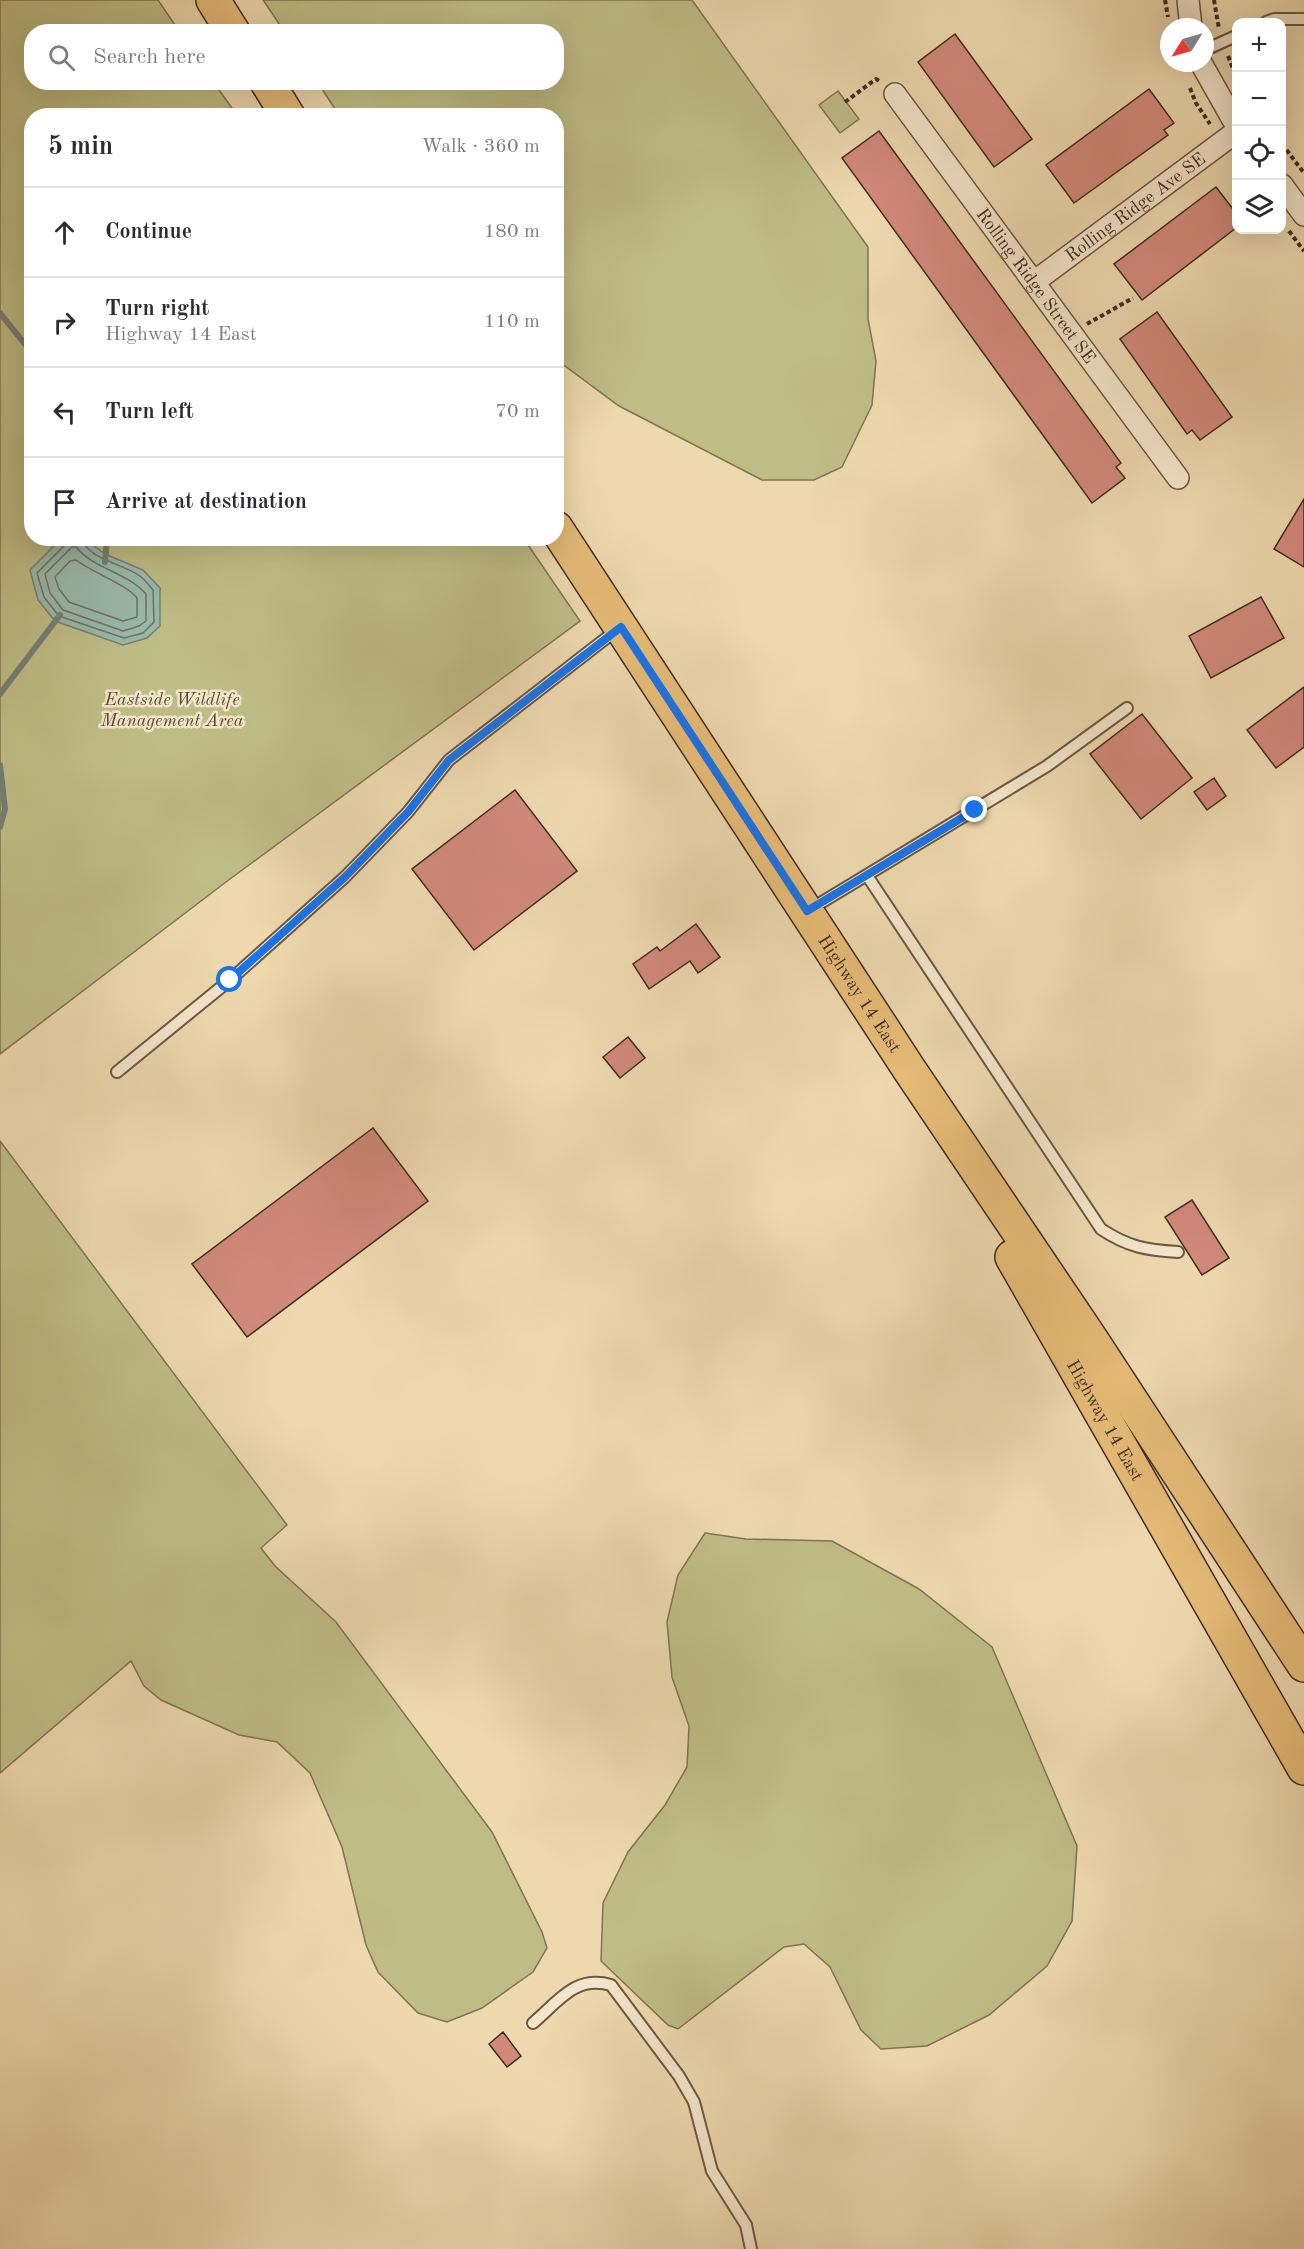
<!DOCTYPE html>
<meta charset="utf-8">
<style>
:root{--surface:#fff;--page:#f2f2f3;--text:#2b2b33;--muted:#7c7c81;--line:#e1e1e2}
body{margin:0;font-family:"Old Standard TT",serif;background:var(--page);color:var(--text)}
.controls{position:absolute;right:18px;top:18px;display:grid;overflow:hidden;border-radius:12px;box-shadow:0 6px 24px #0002}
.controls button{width:54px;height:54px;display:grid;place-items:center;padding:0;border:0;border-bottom:2px solid var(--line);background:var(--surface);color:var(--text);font:30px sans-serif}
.compass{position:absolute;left:1160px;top:18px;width:54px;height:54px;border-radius:50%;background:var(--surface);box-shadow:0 6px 24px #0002;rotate:233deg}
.stop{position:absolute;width:18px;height:18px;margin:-14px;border:4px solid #1a73e8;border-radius:50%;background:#fff}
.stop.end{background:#1a73e8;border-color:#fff;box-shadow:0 2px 6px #0008}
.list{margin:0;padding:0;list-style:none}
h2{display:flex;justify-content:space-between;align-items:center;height:78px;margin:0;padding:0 24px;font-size:26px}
h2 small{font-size:20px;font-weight:400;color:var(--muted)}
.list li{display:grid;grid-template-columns:39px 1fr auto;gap:18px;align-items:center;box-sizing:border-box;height:90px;padding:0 24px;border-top:2px solid var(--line)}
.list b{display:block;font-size:22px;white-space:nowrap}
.list p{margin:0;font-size:20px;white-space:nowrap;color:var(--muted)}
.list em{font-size:20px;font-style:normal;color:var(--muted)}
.icon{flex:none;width:33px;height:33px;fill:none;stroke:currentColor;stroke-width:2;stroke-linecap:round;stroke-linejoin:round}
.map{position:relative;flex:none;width:1304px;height:2249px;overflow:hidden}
.search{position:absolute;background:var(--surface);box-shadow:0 6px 24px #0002;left:24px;top:24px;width:540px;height:66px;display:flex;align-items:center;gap:15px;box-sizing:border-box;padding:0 21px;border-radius:24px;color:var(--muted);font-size:22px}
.panel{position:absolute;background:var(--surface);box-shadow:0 6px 24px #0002;left:24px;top:108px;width:540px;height:438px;border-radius:24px}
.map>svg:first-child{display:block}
.green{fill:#bfbd86;stroke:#807453;stroke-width:1.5}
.water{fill:#99baad;stroke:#758175;stroke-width:1.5}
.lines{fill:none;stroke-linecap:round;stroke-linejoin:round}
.shore{stroke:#6c7366;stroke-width:1.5}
.stream{stroke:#758175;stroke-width:6}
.building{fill:#d2897b;stroke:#402c20;stroke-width:1.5}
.service-casing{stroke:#6c5744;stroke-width:14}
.minor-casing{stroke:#6c5744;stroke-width:24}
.primary-casing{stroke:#402c20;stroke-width:36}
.path{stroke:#402c20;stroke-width:4;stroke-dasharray:4.5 3;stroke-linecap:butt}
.service{stroke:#f4e6cb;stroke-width:10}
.minor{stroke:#f4e6cb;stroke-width:21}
.primary{stroke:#e7bc78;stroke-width:33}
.route{stroke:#1a73e8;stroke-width:8}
.labels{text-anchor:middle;stroke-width:5;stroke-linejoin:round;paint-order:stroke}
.street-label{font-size:18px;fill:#402c20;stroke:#f4e6cb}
.park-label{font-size:18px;font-style:italic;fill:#594934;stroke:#f4e6cb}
</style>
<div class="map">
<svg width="1304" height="2249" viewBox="0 0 1304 2249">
<rect width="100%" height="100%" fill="#eed9af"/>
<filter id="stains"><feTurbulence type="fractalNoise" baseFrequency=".00333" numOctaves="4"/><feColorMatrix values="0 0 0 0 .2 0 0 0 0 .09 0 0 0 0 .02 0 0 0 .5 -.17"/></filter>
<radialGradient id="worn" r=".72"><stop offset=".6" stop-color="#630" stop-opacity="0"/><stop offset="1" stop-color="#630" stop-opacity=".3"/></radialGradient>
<!-- green -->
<path class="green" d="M0 0H158L179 31 32 32V82L214 83 237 115 32 116V538L524 539 580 621 230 879 0 1054Z
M263 0H692L868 247V319L876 361 872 405 842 467 814 480H762L619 406 557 360 556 116 339 115 318 83 556 82V32L284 31Z
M838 91 859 119 840 133 819 105Z
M0 1141 287 1525 261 1548 275 1566 336 1622 492 1832 542 1932 547 1948 533 1972 482 2008 447 2022 418 2013 378 1972 366 1945 342 1847 310 1773 277 1742 239 1735 161 1700 144 1686 131 1661 0 1773Z
M705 1533 746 1539 832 1541 919 1589 992 1647 1077 1846 1072 1921 1047 1966 989 2015 927 2046 881 2049 861 2030 830 1967 804 1944 784 1947 678 2029 668 2025 601 1961 603 1903 628 1852 665 1805 687 1767 689 1726 672 1677 667 1622 678 1575Z"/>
<!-- water -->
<path class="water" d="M72 539H85L105 554 143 570 160 588V626L147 638 123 645 55 621 38 600 30 570 58 542Z"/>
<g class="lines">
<!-- shore -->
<path class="shore" d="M67 538 65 545 37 573 44 597 59 616 124 638 143 633 154 622 153 590C149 585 145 580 140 576 126 565 85 558 82 538
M72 547H76C95 570 127 572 146 594V621L139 626 123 631 63 610 50 593 45 574Z
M76 560C93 573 126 584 137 598V617L123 621 69 602 59 589 55 577 70 561Z"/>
<!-- stream -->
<path class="stream" d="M0 313 32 353
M105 562 107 538
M0 694 60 615
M0 765 5 809 0 827"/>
</g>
<!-- building -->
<path class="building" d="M955 34 1032 139 994 167 918 62Z
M1149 89 1174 123 1164 130 1168 135 1074 203 1046 165Z
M879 131 1121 463 1116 467 1125 478 1092 503 842 158Z
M1216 187 1236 213V228L1142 300 1114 264Z
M1157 312 1232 417 1200 440 1192 430 1187 434 1120 339Z
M1304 499V567L1274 549Z
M1261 597 1284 638 1211 678 1189 636Z
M1304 687V747L1276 768 1247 730Z
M1142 714 1192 778 1141 819 1090 754Z
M1214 778 1226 796 1207 810 1194 792Z
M515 790 577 871 474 950 412 869Z
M696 924 720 957 698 973 690 961 649 989 633 964 657 947 660 951Z
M628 1037 645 1058 620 1078 603 1057Z
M373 1128 428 1201 247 1337 192 1264Z
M1192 1200 1229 1258 1202 1275 1165 1217Z
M503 2032 521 2056 507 2067 489 2044Z"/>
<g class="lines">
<!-- service casing -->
<g class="service-casing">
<path id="service" d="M1266 22 1274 19H1304
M1205 50 1236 36
M868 877 1101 1229C1128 1247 1146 1250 1178 1252
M809 910 1047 766 1127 708
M117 1072 230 980 345 877 408 812 449 760 618 629
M533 2023C559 2001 575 1975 611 1985L679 2076 694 2102 712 2171 746 2225 751 2249"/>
</g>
<!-- minor casing -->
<g class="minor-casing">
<g id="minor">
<path d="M1188 0 1191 27"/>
<path d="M1201 63 1236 125"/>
<path id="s1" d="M895 94 1178 478"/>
<path d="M1282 185 1304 215"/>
<path id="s2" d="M1034 282 1236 132"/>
</g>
</g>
<!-- primary casing -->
<g class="primary-casing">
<g id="primary">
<path d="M213 0 233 32"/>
<path d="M267 82 288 116"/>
<path id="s3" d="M556 528 909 1069 1091 1339 1304 1665"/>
<path id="s4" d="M1012 1257 1304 1768"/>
</g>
</g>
<!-- path -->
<path class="path" d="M1165 0 1168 17
M1214 0 1219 29
M1228 56 1236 76
M1190 88 1196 103 1210 124
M845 102 876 79 881 82
M1282 144 1304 173
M1289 231 1304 251
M1087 324 1133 298"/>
<!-- service -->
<use href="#service" class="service"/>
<!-- minor -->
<use href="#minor" class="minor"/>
<!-- primary -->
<use href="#primary" class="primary"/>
</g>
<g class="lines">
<!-- route -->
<path class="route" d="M230 980 345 877 408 812 449 760 621 627 807 911 975 810"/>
</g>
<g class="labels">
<!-- street labels -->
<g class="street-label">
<text dy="6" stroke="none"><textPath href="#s2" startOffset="126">Rolling Ridge Ave SE</textPath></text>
<text dy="6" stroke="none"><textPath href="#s1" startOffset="238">Rolling Ridge Street SE</textPath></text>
<text dy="6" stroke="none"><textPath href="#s3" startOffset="556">Highway 14 East</textPath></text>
<text dy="6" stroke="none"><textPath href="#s4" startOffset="188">Highway 14 East</textPath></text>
</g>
<!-- park labels -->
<g class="park-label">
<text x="172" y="705">Eastside Wildlife<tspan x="172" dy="21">Management Area</tspan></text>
</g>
</g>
<rect width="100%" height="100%" filter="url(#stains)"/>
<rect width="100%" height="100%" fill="url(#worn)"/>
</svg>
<div class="controls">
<button>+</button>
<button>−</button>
<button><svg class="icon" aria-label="locate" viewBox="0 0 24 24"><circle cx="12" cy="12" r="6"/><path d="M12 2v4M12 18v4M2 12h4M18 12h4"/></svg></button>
<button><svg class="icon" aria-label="layers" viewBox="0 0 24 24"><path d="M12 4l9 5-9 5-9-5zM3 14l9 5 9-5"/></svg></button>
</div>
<svg class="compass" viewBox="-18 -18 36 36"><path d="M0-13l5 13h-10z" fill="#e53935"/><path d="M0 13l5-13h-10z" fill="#7c7c81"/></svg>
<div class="stop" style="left:230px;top:980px"></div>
<div class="stop end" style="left:975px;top:810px"></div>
<div class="search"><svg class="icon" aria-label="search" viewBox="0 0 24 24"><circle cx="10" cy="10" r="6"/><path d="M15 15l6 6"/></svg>Search here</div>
<section class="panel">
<h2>5 min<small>Walk · 360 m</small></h2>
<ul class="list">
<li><svg class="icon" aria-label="ahead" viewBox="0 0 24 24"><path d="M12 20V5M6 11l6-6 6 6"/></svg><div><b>Continue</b></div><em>180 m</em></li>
<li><svg class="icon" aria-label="right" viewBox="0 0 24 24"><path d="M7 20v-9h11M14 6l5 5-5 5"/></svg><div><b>Turn right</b><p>Highway 14 East</p></div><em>110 m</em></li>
<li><svg class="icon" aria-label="left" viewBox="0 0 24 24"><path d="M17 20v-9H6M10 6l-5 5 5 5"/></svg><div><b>Turn left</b></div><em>70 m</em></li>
<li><svg class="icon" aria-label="arrive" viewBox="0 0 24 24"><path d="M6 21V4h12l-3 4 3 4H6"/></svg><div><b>Arrive at destination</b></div></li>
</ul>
</section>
</div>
